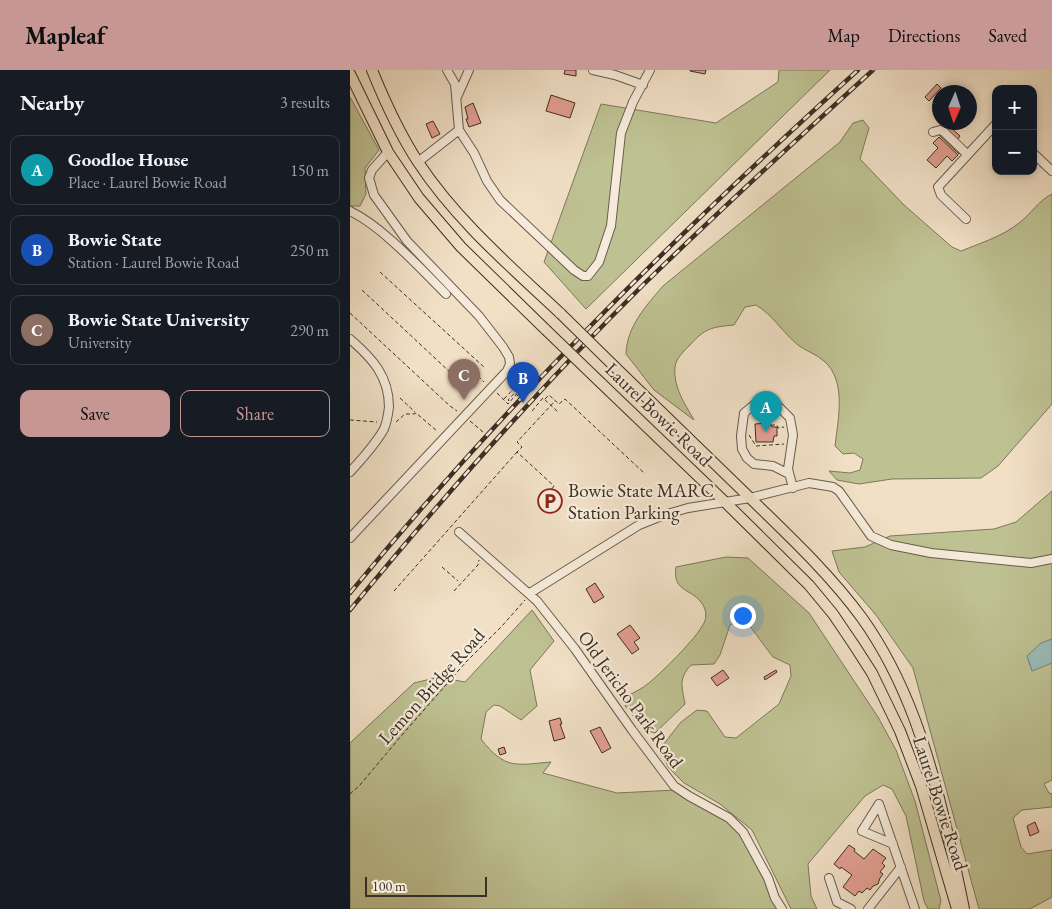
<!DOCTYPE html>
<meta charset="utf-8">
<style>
:root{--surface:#171b24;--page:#20242c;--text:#f1f3f6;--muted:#9ea1a6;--line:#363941;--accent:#c59692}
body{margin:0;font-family:"EB Garamond",serif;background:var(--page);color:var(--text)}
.controls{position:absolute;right:15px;top:15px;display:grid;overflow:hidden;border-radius:10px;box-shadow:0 2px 8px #0003}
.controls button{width:45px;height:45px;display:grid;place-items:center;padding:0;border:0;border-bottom:1px solid var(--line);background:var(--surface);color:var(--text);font:25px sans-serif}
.compass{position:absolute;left:582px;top:15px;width:45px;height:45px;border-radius:50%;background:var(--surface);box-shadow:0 2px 8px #0003;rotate:183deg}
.scale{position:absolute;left:15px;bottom:12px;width:122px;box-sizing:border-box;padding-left:5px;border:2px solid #3b3025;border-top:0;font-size:14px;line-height:18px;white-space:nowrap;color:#3b3025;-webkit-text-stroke:4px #f6ebda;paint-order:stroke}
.you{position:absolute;left:392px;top:545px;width:18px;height:18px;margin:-12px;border:4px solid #fff;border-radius:50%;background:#1a73e8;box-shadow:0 0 0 8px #1a73e833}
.badge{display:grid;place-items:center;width:32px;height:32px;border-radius:50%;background:var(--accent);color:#fff;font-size:16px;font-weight:700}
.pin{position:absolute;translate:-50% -41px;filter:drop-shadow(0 1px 2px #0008)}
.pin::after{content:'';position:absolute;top:26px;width:18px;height:15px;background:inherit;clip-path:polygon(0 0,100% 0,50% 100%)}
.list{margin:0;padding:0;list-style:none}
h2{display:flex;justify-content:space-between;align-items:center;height:65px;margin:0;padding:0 20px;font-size:21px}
h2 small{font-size:16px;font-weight:400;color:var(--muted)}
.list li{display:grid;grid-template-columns:32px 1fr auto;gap:15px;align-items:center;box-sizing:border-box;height:70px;margin:0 10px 10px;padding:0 10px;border:1px solid var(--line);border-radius:10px}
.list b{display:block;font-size:19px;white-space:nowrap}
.list p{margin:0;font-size:16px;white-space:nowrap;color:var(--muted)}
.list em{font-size:16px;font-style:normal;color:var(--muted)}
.actions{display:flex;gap:10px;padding:15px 20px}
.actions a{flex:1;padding:11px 0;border:1px solid var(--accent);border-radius:10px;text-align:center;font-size:18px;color:var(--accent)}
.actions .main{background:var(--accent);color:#111}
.map{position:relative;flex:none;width:702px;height:839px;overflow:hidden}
header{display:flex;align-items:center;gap:30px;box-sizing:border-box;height:70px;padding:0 25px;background:var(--accent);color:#111}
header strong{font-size:24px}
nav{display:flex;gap:28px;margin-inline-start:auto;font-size:18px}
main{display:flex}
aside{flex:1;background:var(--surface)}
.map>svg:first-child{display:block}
.green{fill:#bec192;stroke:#7c785c}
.water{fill:#9bbcb9;stroke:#75847e}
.building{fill:#e29f91;stroke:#3b3025}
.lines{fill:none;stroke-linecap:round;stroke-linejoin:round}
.minor-casing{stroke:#685c4d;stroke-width:10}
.major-casing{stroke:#3b3025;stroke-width:12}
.path{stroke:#3b3025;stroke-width:1;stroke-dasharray:4 2.5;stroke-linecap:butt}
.minor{stroke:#f6ebda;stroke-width:8}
.major{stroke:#f1e0c6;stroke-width:10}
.rail-casing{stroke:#3b3025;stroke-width:4.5}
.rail{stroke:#f6ebda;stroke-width:2.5;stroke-dasharray:8;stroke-linecap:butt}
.major-bridge-casing{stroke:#3b3025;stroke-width:12;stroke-linecap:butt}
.major-bridge{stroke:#f1e0c6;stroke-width:10}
.labels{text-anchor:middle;stroke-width:4.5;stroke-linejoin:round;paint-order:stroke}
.street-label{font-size:19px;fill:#3b3025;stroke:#f6ebda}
.poi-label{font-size:19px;fill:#3b3025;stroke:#f6ebda;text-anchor:start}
</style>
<header>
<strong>Mapleaf</strong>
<nav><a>Map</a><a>Directions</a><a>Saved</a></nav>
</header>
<main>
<aside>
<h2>Nearby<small>3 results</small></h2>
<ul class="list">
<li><span class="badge" style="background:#0f9aa8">A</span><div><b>Goodloe House</b><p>Place · Laurel Bowie Road</p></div><em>150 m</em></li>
<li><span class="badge" style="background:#1a4fb4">B</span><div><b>Bowie State</b><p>Station · Laurel Bowie Road</p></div><em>250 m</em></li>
<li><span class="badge" style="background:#8d6e63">C</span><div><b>Bowie State University</b><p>University</p></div><em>290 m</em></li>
</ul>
<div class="actions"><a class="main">Save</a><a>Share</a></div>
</aside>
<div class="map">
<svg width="702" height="839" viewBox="0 0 702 839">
<rect width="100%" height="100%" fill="#f1e0c6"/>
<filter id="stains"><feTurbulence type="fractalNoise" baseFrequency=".004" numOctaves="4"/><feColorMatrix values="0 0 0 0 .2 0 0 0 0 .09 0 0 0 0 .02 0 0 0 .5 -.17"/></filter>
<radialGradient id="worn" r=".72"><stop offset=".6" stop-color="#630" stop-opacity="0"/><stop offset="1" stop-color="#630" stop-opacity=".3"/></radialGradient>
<!-- green -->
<path class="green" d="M429 0H480L236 239 194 192 251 34 366 53 428 12Z
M0 27 29 80 15 98 16 124 10 136H0Z
M513 50 519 58 510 89 554 135 602 177 611 181C631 173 653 166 669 153 681 144 688 131 702 124V334L648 396 631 408 542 409 509 414 487 410 479 401 500 403 510 400 513 389 504 383 493 384 485 376C488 349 497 311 474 291 466 284 456 281 448 275 432 262 423 245 406 235L395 237 384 255C362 257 355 258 340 275 334 281 326 288 325 297 323 317 335 334 344 350L304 320 276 284C277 256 296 236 313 216L490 72 503 53Z
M702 421V710L694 714 699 723 702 724V737L672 740 663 748 671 777 677 784 702 780V827L680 839H629L563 598 526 545 489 502 482 481 515 477 540 466 644 459 666 452Z
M376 487 398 488 459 543 528 647 546 680 565 731 591 831 589 839H578L574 831 556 746 542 719 533 715 515 726 458 794 461 826 467 839H441L402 760 370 734 334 713 319 698 309 680 331 652 347 640 357 641 375 667 386 668 429 634 441 606 440 595 423 587 399 555 389 551 380 555 370 585 364 594 341 595C328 609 332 617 335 634L305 663 295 660 275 636 279 625C285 622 293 618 299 613 313 601 346 569 354 553 357 547 356 540 353 535 343 518 322 523 326 497Z
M182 540 204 571 180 600 187 636 171 650 150 636 144 635 136 642 131 669C155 700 166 695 201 692L193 703 267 723 326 720 373 743 394 762 430 839H0V673L64 613 89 607 115 612Z"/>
<!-- water -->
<path class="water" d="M702 569V593L682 601 677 586 691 573Z"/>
<!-- building -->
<path class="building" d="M215 0H226V6L214 4Z
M356 0 355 4 340 1V0Z
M587 14 591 18 579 31 575 27Z
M201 25 225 33 220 48 196 41Z
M123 33 131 53 119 57 116 49H118L115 37Z
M83 51 90 64 82 68 76 54Z
M596 53 610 66 607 70 614 78 609 84 587 63Z
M589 67 608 85 602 91 597 86 586 98 577 90 588 78 583 73Z
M417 353V355H421L422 357H427V366H424L423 372H406L405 354Z
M245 513 254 527 244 533 236 519Z
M280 555 290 568 284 572 289 579 282 584 267 564Z
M373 600 379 608 367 616 361 608Z
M426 600 427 602 415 610 414 607Z
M210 648 212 654H210L215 668 204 671 199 651Z
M250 657 261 678 252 683 240 661Z
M154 677 156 683 150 685 148 679Z
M685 752 689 762 680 766 677 756Z
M499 775 505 779 504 781 514 789 523 779 536 788 532 793 535 796 530 802 533 804 530 808 528 814 523 816 520 820 517 818 512 823 509 821 505 826 493 817 502 805 491 797 490 799 484 794Z"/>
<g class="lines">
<!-- minor casing -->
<g class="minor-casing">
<path id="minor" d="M97 0 105 14 109 60 124 83 137 111 150 130 224 200 233 206H238L249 192 261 156 271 63 283 32 300 0
M243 0 265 5 293 15
M107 27 119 0
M583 62 590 60 594 62 617 84
M683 83 702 101
M68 92 109 60
M0 141C33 157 69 197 96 224
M616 149 591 125 588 117 646 54
M0 269C22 288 39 306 39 337 38 345 37 352 34 359 25 375 12 389 0 402
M439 404 423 396 404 394 397 388 392 379 391 366 394 343 405 334 416 332 427 335 440 348 443 365 438 399 443 418
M109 462 187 531 225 579 282 660 324 716 339 726 379 748 393 762 418 808 425 828 432 839
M0 468 157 301 160 294 159 287 153 277 129 246 57 171 24 125 19 108 22 100 38 82
M180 523 289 455 314 445 338 438 400 428 459 413 483 417 489 421 521 466 541 475 581 483 681 493 702 489
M543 774 512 761 529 734 565 839
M479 808 487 832 501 839
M518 839 551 797"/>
</g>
<!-- major casing -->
<g class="major-casing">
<path id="major" d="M22 0C35 32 49 63 68 92 106 150 161 197 211 244
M0 4 38 82 69 128 111 177 196 260
M265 297C309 340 354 383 398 426 438 465 479 503 512 548 557 611 580 687 597 761 603 787 609 813 614 839
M251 313 375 432 459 515 483 544 504 575 522 603 550 661 571 716 607 839"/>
</g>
<!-- path -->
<path class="path" d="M30 202 135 298
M12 220 117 318
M0 243 100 336 107 341
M128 306 134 312
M147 323 158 334 170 320 171 322
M167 326 171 322
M50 328 65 342
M154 329 170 312 172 315 158 330 159 331
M195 329 199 325 209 334 215 329 294 403
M182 341 193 328 208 342
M0 350 27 352
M120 351 133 362 135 361
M46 352 55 344H64L66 343 87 361
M421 355H427L428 358 434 357
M399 365 406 376 434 374
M198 424 204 416 167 382 172 377 167 372 205 331
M92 497 108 511
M44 521 167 382
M104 521 128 495 129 490
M0 724 10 715 52 665 116 592 152 556 175 530"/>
<!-- minor -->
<use href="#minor" class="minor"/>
<!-- major -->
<use href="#major" class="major"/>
<!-- rail casing -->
<g class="rail-casing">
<path id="rail" d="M0 523C154 335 327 164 508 0
M0 540C93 427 190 317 294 214 369 141 446 70 523 0"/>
</g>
<!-- rail -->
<use href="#rail" class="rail"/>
<!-- major-bridge casing -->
<g class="major-bridge-casing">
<path id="major-bridge" d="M211 244 265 297
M196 260 251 313"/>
</g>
<!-- major-bridge -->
<use href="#major-bridge" class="major-bridge"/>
</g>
<!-- icons -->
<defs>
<g id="parking-ring" transform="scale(1.25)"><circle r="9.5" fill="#f6ebda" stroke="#8f2418" stroke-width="1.5"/><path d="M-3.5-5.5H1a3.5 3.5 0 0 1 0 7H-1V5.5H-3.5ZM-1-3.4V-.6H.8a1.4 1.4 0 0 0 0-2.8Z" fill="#8f2418"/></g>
</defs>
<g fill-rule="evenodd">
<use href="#parking-ring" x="200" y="431"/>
</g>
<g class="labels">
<!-- street labels -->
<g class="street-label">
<text transform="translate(309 344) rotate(44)" y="7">Laurel Bowie Road</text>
<text transform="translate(81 616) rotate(-48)" y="7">Lemon Bridge Road</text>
<text transform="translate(281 629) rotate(54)" y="7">Old Jericho Park Road</text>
<text transform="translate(591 733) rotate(72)" y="7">Laurel Bowie Road</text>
</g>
<!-- poi labels -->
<g class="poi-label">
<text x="218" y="427">Bowie State MARC<tspan x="218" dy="22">Station Parking</tspan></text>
</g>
</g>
<rect width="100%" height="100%" filter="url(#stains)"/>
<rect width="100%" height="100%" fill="url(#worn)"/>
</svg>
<div class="controls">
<button>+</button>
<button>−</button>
</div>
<svg class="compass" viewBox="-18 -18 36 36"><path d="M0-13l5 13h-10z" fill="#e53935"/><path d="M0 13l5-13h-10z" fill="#9ea1a6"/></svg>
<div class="scale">100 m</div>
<div class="you"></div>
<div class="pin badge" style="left:416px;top:362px;background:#0f9aa8">A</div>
<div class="pin badge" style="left:173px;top:333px;background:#1a4fb4">B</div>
<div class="pin badge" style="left:114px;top:330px;background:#8d6e63">C</div>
</div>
</main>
